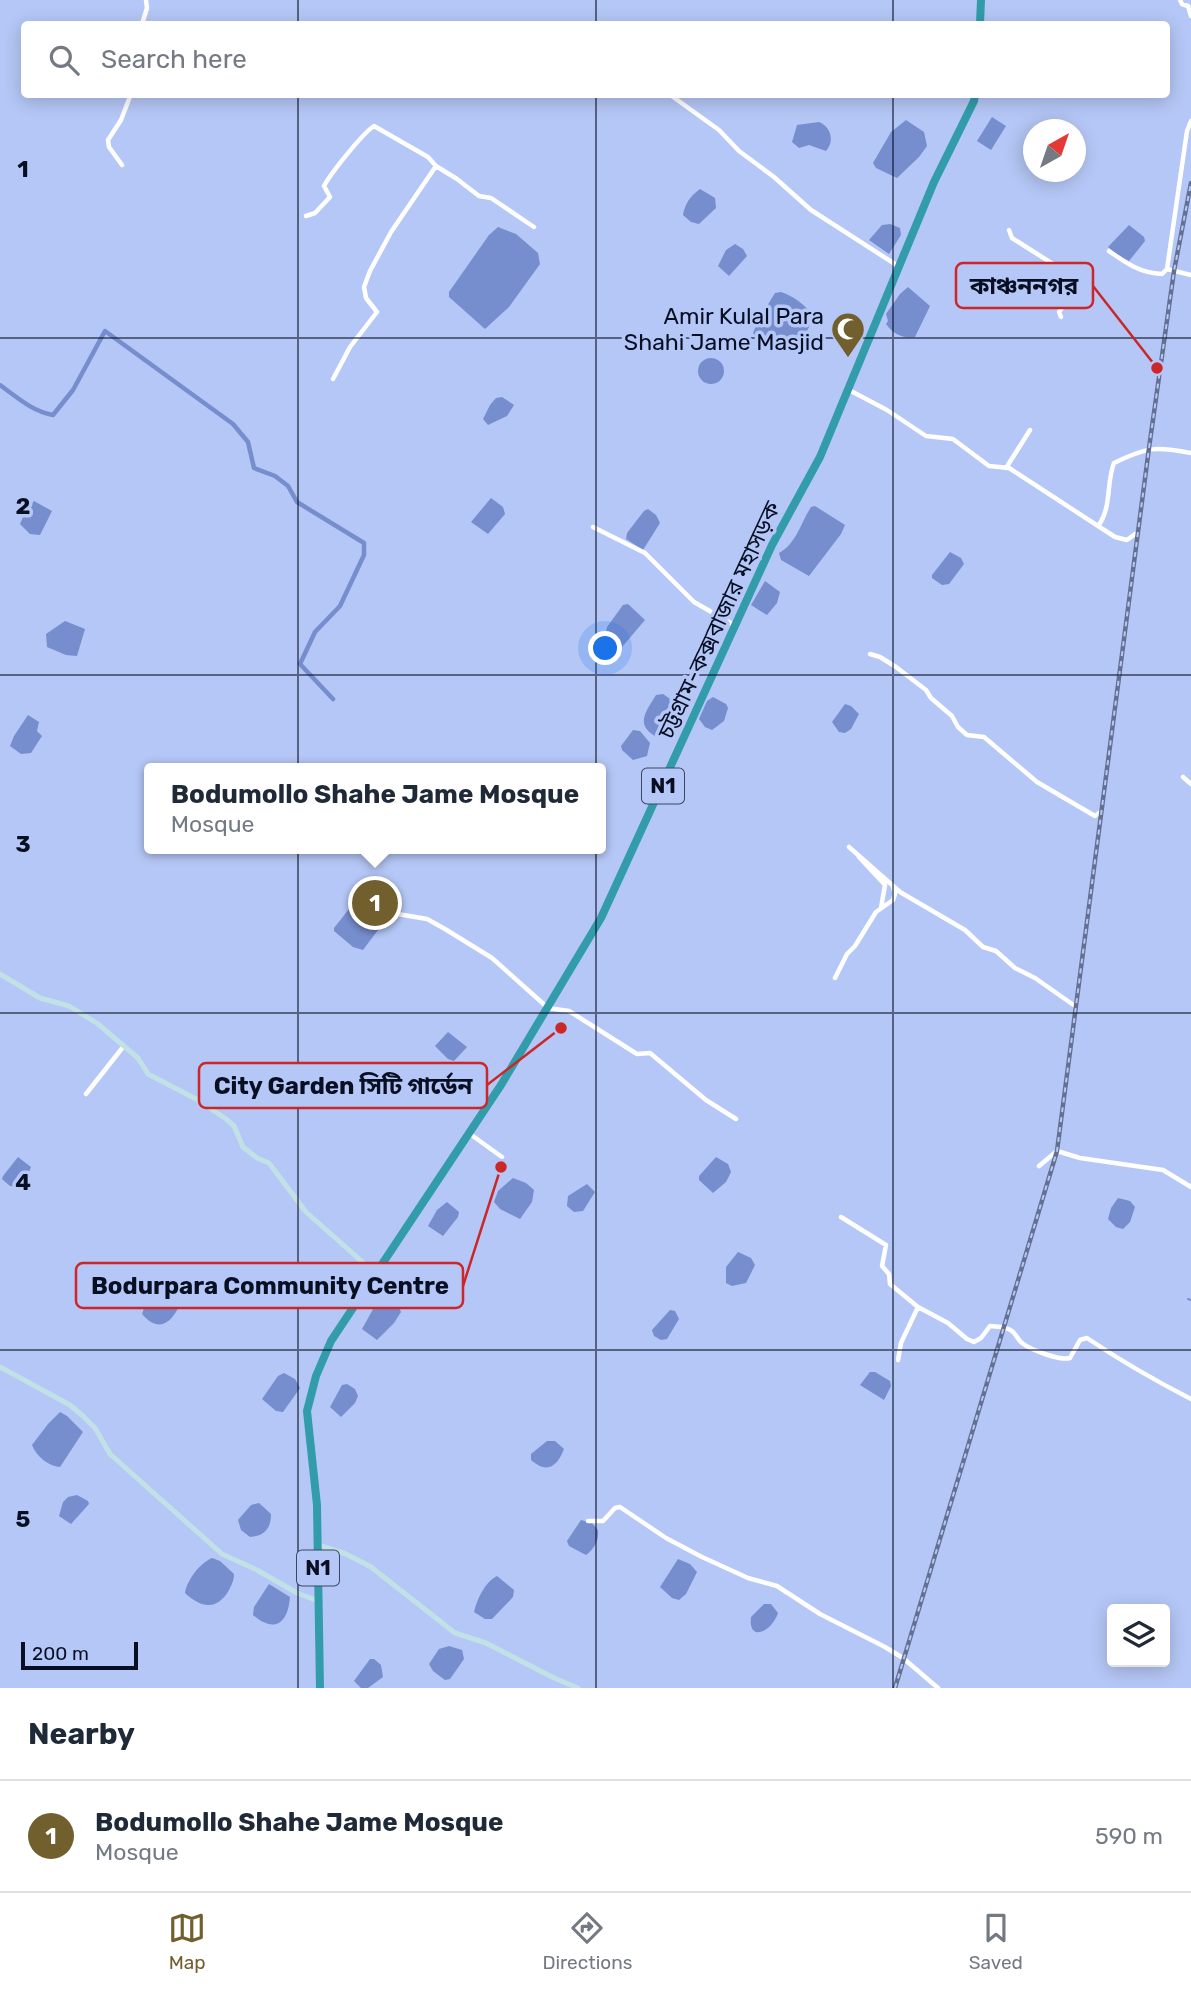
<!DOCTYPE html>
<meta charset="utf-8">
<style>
:root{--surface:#fff;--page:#f6f6f7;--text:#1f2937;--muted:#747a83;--line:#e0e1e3;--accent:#725f2e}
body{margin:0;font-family:Rubik,"Noto Sans Bengali",sans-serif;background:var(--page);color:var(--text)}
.controls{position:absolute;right:21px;bottom:21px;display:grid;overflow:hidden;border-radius:7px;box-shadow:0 4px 18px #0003}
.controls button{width:63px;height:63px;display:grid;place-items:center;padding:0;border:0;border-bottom:2px solid var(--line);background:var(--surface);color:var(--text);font:35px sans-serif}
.compass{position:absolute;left:1023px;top:119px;width:63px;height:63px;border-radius:50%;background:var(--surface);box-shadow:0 4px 18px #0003;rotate:40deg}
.scale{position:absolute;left:21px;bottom:18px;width:117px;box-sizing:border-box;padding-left:7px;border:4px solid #080f23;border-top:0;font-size:19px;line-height:24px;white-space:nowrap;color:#080f23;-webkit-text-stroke:5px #b5c7f6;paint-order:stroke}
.you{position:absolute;left:606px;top:649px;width:24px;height:24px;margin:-18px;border:5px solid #fff;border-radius:50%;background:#1a73e8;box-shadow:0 0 0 10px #1a73e833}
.badge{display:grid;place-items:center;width:46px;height:46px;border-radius:50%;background:var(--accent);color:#fff;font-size:23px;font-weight:700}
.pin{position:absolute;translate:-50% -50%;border:4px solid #fff;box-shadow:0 2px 7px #0006}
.popup{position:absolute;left:144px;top:763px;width:462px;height:91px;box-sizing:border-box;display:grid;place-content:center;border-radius:7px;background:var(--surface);filter:drop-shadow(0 2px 5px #0005);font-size:23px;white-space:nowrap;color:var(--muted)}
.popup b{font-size:26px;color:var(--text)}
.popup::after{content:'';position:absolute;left:50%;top:100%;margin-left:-14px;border:14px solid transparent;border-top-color:var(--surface)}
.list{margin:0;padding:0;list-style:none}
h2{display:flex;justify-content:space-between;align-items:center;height:91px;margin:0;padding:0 28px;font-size:30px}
h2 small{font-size:23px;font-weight:400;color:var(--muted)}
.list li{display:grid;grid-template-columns:46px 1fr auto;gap:21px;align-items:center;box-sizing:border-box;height:112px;padding:0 28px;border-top:2px solid var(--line)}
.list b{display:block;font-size:26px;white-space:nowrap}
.list p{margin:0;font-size:23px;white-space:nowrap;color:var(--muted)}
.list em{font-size:23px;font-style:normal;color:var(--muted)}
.icon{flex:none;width:38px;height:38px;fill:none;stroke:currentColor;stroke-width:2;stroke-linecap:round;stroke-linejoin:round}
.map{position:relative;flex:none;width:1191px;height:1688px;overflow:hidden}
.search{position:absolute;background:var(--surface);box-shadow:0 4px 18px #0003;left:21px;right:21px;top:21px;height:77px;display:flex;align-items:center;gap:18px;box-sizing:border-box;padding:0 24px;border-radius:7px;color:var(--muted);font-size:26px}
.sheet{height:203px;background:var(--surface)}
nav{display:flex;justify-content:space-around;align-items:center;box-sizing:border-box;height:98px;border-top:2px solid var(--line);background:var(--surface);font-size:19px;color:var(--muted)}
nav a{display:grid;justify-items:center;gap:4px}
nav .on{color:var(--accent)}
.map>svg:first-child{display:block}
.water{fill:#768dce}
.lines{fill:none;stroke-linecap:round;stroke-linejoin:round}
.stream{stroke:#768dce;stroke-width:2}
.canal{stroke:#768dce;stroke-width:4.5}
.street{stroke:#fff;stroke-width:4.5}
.secondary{stroke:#c2e1e6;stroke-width:5}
.highway{stroke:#329cab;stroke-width:8}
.rail-casing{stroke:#637092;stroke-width:4.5}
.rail{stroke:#b5c7f6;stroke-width:2;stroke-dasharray:5;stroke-linecap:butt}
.grid{fill:none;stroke:#080f23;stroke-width:2;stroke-opacity:0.55}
.labels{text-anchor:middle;stroke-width:7;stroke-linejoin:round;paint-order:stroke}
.shield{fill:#b5c7f6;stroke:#3c4662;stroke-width:2}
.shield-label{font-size:21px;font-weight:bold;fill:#080f23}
.poi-label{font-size:23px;fill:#080f23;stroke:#b5c7f6;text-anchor:end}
.street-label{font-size:23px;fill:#080f23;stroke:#b5c7f6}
.grid-label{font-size:23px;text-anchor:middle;font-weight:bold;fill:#080f23;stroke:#b5c7f6;stroke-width:7;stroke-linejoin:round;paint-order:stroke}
.leader{fill:none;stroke:#cc2728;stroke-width:2.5}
.callout-dot{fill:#cc2728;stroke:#b5c7f6;stroke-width:2.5}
.callout{fill:#b5c7f6;stroke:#cc2728;stroke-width:2.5}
.callout-label{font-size:24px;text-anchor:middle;font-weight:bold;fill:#080f23}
</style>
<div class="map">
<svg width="1191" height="1688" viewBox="0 0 1191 1688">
<rect width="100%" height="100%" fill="#b5c7f6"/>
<!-- water -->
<path class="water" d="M992 117 1006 126 991 150 977 141Z
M906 120 924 132 927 146 919 157 897 178 876 168 873 163 891 132Z
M819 122C831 127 835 141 826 151L809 145 799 148 792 142 797 125Z
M700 189 715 198 716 208 699 224 691 222 683 215C685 204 690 196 700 189Z
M890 224 900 228 901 235 889 254 869 240 882 225Z
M1129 225 1144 237 1145 241 1129 261 1118 256 1108 247Z
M498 227 516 234 538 253 540 264 509 307 485 329 449 297V292L489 235Z
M735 244 743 249 747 256 729 276 718 266 726 250Z
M908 287 930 306 915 337C903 339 892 333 886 324L888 321 886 314 900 294Z
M781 292C792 295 807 306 814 317L807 331 788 351C776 343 762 343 753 333L759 319 775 293Z
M698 371a13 13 0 1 1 26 0a13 13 0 1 1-26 0Z
M502 397 514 405 507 416 488 425 483 419 490 405 496 398Z
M491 498 503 507 505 514 488 534 471 522Z
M34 501 52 511 40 535 30 534 20 524 26 510Z
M815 506 845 525 841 534 809 576 781 560 779 553C797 543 800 524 811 507Z
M648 509 656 515 660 523 643 550 626 539 627 533 644 511Z
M950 552 961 558 964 564 949 584 942 585 932 578V575Z
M765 581 780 592 777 603 767 615 751 605Z
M628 604 645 620 622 647 614 642 606 632 607 627 623 605Z
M65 621 85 629 77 656 66 655 47 647 46 634Z
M663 694 679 705 675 712 678 716 668 731 659 738C634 726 645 713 656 695Z
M713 697 726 704 728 708 724 721 712 730 705 727 699 719 707 701Z
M845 704 851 706 859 714 851 729 845 733 839 732 832 722Z
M28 715 39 722 37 731 42 736 31 753 21 754 10 746 14 736Z
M633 730 640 731 650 743 647 756 633 760 622 750 621 746Z
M353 904 363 906 381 921V926L363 950 353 947 334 931V928Z
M448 1032 467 1047 454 1061 448 1059 435 1046Z
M18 1157 31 1167C28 1176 23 1182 16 1187L10 1186 2 1179 3 1176Z
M716 1157 728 1164 731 1172 726 1182 713 1193 699 1180V1176Z
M513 1178 526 1183 534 1190 532 1202 520 1219 500 1209 494 1202 498 1191Z
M587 1184 595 1192 583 1211 574 1212 567 1206 568 1196Z
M1118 1198 1130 1201 1135 1207 1130 1222 1123 1229 1116 1227 1108 1219 1111 1208Z
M447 1202 459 1212 458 1217 443 1236 428 1226 437 1210Z
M738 1252 751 1258 755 1265 746 1283 732 1286 726 1283V1267Z
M172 1278 183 1288 184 1293C178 1314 163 1339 142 1314L148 1297 158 1283Z
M384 1294 397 1303 401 1312 394 1323 377 1340 362 1329 377 1302Z
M670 1310 675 1311 679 1319 667 1339 661 1340 654 1336 652 1330Z
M870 1372H875L890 1381 891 1386 884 1400 860 1385Z
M284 1373 295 1379 300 1388 283 1412 276 1411 262 1399 278 1376Z
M347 1384 355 1389 358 1396 355 1403 341 1417 330 1407 342 1385Z
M60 1412 67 1416 83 1432 60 1467C48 1466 36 1456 32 1445L48 1424Z
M547 1441H555L564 1449C557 1467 547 1474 531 1460V1454Z
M77 1495 88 1501 89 1504 71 1524 59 1516 63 1502 68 1497Z
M259 1503 271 1514C271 1528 265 1536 250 1537L241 1530 238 1520 251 1505Z
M581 1520 592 1523 598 1530C599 1540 595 1548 586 1555L569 1546 567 1541Z
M212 1558 220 1561 234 1574C234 1580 232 1584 229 1590 217 1611 201 1608 185 1593 187 1580 200 1563 212 1558Z
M678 1559 690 1564 697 1572 686 1594 679 1600 672 1598 660 1587Z
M497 1576 514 1590 513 1597 492 1619H485L474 1612C477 1599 485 1582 497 1576Z
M269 1584 290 1597C288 1623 275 1634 253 1615L254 1607Z
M764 1604H771L778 1613C771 1633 748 1642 751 1617Z
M449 1646 462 1650 464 1659 450 1679 445 1680 433 1671 429 1664 439 1649Z
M370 1659H374L381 1665 383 1677 368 1688H361L354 1681Z"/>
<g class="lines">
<!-- stream -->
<path class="stream" d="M1188 1299 1191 1300"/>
<!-- canal -->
<path class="canal" d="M0 385C18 398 32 411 53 415L73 390 105 331 233 424 248 442 254 468 275 476 288 486 297 502 364 543V555L340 606 315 632 300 664 333 699"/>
<!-- street -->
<path class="street" d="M1180 0 1182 4 1188 6 1191 16
M142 24 147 8 146 0
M669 94 719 130 739 151 774 177 811 210 898 266
M1191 121 1187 131 1167 269 1191 275
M122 165 109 147 108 140 121 120 131 94
M306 216 315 213 330 197 324 186C331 173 362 134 374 126L428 157 436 166 457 179 479 196 491 198 534 227
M1009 230 1012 238 1072 276 1070 297 1059 312 1061 317
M1109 251C1126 263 1140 273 1162 274L1167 269
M333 379 350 347 377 312 366 298 364 287 370 271 391 232 436 166
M849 390 887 410 926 436 953 439 989 466 1009 468 1115 537 1127 540 1135 534
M1006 468 1030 430
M1098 526C1112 508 1106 483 1114 463 1147 447 1155 446 1191 453
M593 527 645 553 694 602 734 625
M870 654 880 657 896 667 926 690 931 698 952 716 958 727 967 735 984 737 1037 782 1095 816 1099 813
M1183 777 1191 784
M849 847 900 892 965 930 983 947 996 951 1015 968 1035 978 1075 1006
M859 857 885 885 881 908
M386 912 427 919 445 929 492 958 548 1008 569 1011 637 1054 650 1053 706 1100 736 1119
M835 978 847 954 855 946 876 912 893 900 895 894 893 887
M86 1094 123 1047
M470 1134 502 1157
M1039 1166 1057 1151 1080 1158 1163 1170 1191 1187
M841 1217 886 1245 882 1266 889 1274 890 1284 918 1307 901 1343 898 1360
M918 1307 948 1323 967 1339 974 1342 981 1338 990 1326C997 1327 1005 1326 1012 1331 1016 1334 1018 1340 1022 1343 1031 1350 1060 1361 1070 1358L1080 1340 1087 1338C1121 1361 1156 1381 1191 1399
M588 1521H603L615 1508 620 1507 666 1538 702 1557 748 1578 777 1586 820 1614 885 1647 903 1658 938 1688"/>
<!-- secondary -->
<path class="secondary" d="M0 974 40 998 69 1006 98 1024 138 1058 148 1074 198 1100 226 1119 234 1126 243 1147 257 1158 269 1163 306 1212 376 1274
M0 1367 70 1405 83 1416 95 1428 110 1454 222 1554 257 1570 297 1593 318 1601
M318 1545 346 1554 371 1567 455 1633 486 1643 554 1678 578 1688"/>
<!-- highway -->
<path class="highway" d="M980 24 981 0
M320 1688 317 1505 307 1411 316 1376 331 1341 501 1085 601 918 772 545 820 457 934 182 974 101 975 94"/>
<!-- rail casing -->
<g class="rail-casing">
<path id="rail" d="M895 1688 1057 1151 1149 448 1174 271 1191 183"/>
</g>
<!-- rail -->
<use href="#rail" class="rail"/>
</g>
<!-- grid -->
<path class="grid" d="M298 0V24M596 0V24M893 0V24M298 94V1688M596 94V1688M893 94V1688M0 338H1191M0 675H1191M0 1013H1191M0 1350H1191"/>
<!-- icons -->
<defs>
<g id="mosque-pin" transform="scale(1.75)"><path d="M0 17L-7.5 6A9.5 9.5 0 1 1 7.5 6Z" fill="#725f2e" stroke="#b5c7f6"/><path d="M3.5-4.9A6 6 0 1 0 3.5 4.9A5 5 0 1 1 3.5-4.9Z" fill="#fff"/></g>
</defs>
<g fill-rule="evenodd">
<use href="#mosque-pin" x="848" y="329"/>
</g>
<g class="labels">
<!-- shield labels -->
<g class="shield">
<rect x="642" y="768.5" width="42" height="35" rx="5"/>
<rect x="297" y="1550.5" width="42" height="35" rx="5"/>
</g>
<g class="shield-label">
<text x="663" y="793">N1</text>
<text x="318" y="1575">N1</text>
</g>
<!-- poi labels -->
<g class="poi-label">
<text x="824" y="324">Amir Kulal Para<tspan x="824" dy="26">Shahi Jame Masjid</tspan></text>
</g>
<!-- street labels -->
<g class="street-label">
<text transform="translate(719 620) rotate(-65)" y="8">চট্টগ্রাম-কক্সবাজার মহাসড়ক</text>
</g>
</g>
<g class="grid-label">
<text x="23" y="177">1</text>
<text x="23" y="514">2</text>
<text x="23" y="852">3</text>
<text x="23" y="1190">4</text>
<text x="23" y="1527">5</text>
</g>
<!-- callouts -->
<path class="leader" d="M1157 368L1093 286M561 1028L487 1085M501 1167L463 1286"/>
<g class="callout-dot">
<circle cx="1157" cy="368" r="7"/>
<circle cx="561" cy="1028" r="7"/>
<circle cx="501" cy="1167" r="7"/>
</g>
<g class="callout">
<rect x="956" y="263" width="137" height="45" rx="7"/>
<rect x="199" y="1063" width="288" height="45" rx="7"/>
<rect x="76" y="1263" width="387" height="45" rx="7"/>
</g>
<g class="callout-label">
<text x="1024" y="294">কাঞ্চননগর</text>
<text x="343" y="1094">City Garden সিটি গার্ডেন</text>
<text x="270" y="1294">Bodurpara Community Centre</text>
</g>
</svg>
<div class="controls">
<button><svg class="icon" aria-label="layers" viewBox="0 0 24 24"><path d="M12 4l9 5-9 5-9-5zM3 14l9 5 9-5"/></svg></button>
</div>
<svg class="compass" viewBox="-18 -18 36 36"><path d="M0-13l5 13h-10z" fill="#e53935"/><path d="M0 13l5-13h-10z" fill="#747a83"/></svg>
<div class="scale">200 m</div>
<div class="you"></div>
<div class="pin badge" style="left:375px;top:903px">1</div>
<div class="popup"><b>Bodumollo Shahe Jame Mosque</b>Mosque</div>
<div class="search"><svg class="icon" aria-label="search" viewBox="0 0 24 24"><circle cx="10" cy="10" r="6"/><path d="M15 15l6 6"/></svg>Search here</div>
</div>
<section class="sheet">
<h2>Nearby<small></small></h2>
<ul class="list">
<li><span class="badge">1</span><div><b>Bodumollo Shahe Jame Mosque</b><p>Mosque</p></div><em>590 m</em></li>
</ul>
</section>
<nav>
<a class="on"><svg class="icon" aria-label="map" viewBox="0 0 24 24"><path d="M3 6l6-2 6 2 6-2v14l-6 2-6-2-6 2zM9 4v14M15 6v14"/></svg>Map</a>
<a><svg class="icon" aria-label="directions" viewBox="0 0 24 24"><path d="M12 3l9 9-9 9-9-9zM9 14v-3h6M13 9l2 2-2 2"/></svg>Directions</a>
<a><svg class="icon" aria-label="saved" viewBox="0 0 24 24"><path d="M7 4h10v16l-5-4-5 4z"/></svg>Saved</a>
</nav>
